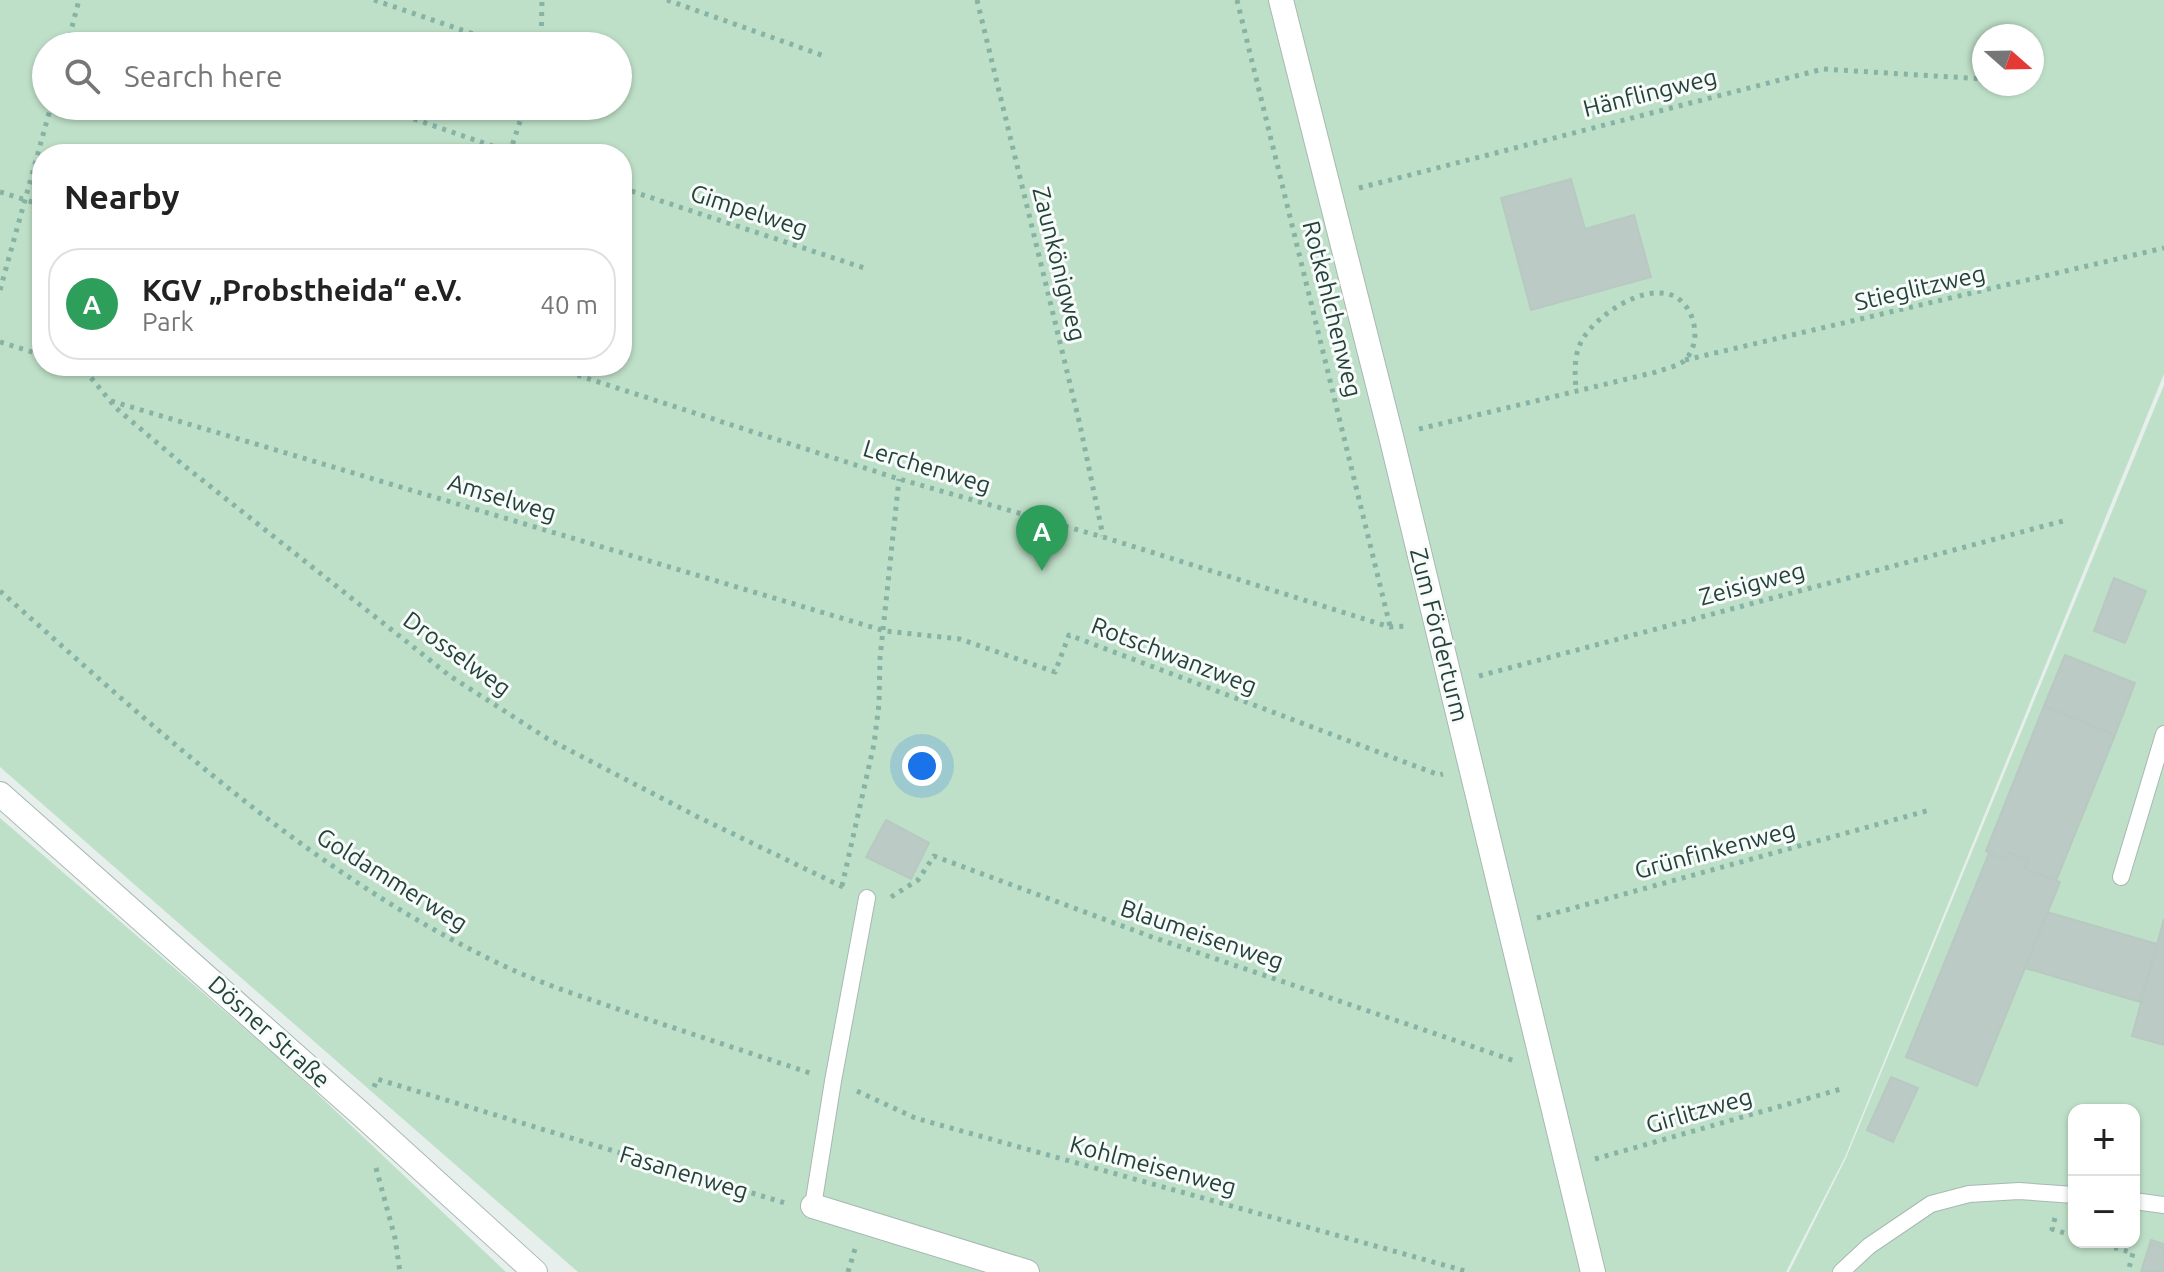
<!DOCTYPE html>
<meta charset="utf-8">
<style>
:root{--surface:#fff;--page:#f2f2f2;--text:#222;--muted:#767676;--line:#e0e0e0;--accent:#1a73e8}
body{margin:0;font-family:Ubuntu,sans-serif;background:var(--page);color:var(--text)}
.controls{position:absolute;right:24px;bottom:24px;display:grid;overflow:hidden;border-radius:16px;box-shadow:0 2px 6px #0004}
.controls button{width:72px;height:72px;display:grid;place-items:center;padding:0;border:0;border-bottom:2px solid var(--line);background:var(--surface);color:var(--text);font:40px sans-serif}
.compass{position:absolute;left:1972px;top:24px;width:72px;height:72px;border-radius:50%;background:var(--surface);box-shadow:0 2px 6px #0004;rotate:110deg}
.you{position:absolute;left:922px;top:766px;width:28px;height:28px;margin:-20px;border:6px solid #fff;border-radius:50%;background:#1a73e8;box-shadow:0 0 0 12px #1a73e833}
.badge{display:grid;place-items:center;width:52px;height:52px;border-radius:50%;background:var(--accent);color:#fff;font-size:26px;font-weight:700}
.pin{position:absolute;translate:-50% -66px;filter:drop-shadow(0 2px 4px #0008)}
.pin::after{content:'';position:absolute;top:42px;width:28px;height:24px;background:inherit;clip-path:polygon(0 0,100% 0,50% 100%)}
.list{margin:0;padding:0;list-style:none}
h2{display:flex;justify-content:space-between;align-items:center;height:104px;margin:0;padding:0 32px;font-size:34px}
h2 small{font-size:26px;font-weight:400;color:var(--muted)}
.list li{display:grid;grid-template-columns:52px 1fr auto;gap:24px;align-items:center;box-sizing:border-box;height:112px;margin:0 16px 16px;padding:0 16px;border:2px solid var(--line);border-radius:32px}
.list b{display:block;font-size:30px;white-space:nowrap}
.list p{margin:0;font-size:26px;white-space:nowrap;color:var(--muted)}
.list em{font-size:26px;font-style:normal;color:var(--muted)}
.icon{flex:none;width:44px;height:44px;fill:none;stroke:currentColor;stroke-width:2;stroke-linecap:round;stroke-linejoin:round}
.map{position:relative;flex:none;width:2164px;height:1272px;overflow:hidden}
.search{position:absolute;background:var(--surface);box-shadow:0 2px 6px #0004;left:32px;top:32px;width:600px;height:88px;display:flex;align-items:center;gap:20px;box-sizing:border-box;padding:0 28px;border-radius:44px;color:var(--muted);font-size:30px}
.panel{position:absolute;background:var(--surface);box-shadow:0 2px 6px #0004;left:32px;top:144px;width:600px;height:232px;border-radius:32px}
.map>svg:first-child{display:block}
.green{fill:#bfe0c8;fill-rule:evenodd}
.building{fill:#bbcac4;stroke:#b8c9c2;stroke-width:2}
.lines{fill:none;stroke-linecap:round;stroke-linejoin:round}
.lane-casing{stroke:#a8b8b2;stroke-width:18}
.street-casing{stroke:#a8b8b2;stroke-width:26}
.path{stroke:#86b3a5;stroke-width:5;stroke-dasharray:4 6;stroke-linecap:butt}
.lane{stroke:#fff;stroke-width:16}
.street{stroke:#fff;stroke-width:24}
.labels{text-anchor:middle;stroke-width:6;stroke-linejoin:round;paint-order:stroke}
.street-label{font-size:24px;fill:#24423a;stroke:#f7fbf9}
</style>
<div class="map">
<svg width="2164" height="1272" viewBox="0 0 2164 1272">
<rect width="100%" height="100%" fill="#e6efeb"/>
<!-- green -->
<path class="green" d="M0 0H2164V374L1845 1157 1786 1272H578L0 767ZM1984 36H2032V84H1984ZM46 46H618V106H46ZM42 154H622V366H42Z
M2164 385V1272H1789L1846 1158ZM2074 1110H2134V1242H2074Z
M0 818 287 1065 506 1272H0Z"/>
<!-- building -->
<path class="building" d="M1571 179 1585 229 1634 215 1651 277 1531 310 1501 198Z
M2114 578 2146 591 2125 643 2094 631Z
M2065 655 2135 683 2115 735 2044 706Z
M2044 706 2115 735 2056 881 2024 868 2028 860 2009 852 2005 860 1986 851Z
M886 820 929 843 911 879 866 857Z
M2009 852 2028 860 2024 868 2060 882 1977 1086 1906 1057 1989 853 2005 860Z
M2047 912 2157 944 2140 1002 2025 968Z
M2164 919V1045L2132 1036Z
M1891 1077 1918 1088 1893 1142 1867 1130Z
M2151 1240 2164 1244V1272H2141Z
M2150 1244 2164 1248V1272H2141Z"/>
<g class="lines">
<!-- lane casing -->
<g class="lane-casing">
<path id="lane" d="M2121 877 2164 734
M2134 1201 2164 1205
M813 1206 833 1081 867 898
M1841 1272 1869 1246 1931 1204 1969 1194 2019 1191 2074 1195"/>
</g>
<!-- street casing -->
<g class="street-casing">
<path id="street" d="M1281 0 1391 436 1593 1272
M0 794 361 1114 535 1272
M813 1206 1027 1272"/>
</g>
<!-- path -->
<path class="path" d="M374 0 509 46
M667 0 827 57
M977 0 1080 425 1103 536
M1237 0 1390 626
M67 46 79 0
M541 46 542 0
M376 106 510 152 525 106
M622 188 864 268
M1359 188 1823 69 1984 79
M0 192 42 205
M0 290 51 106
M0 342 42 355
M1685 360 2164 248
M76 366 83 368 116 408 182 464 450 676 548 739 696 816 847 889
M549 366 899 479 1103 537 1390 627 1408 626
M111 401 885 631 960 639 1055 672 1069 635 1439 775 1443 774
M1419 429 1656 372C1664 369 1679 366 1685 360 1704 341 1694 300 1668 294 1640 287 1599 314 1584 337 1573 353 1575 372 1576 390
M0 591C157 730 311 874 502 965 546 986 593 1000 638 1016 695 1035 753 1054 810 1073
M1479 676 2063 521
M842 886 874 744 879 704 880 658 899 479
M891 897 918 880 934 856 1152 937 1515 1061
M1537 918 1930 810
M374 1087 377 1079 785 1203
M857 1091 915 1118 1469 1272
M1595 1159 1841 1089
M376 1168 395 1238 400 1272
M2055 1218 2052 1229 2074 1236
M2095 1242 2133 1253 2128 1272
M848 1272 855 1249"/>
<!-- lane -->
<use href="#lane" class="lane"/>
<!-- street -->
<use href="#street" class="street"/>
</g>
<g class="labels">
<!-- street labels -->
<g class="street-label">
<text transform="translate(1650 93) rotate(-14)" y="8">Hänflingweg</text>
<text transform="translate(749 211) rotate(18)" y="8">Gimpelweg</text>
<text transform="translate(1059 264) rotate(76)" y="8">Zaunkönigweg</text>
<text transform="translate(1920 288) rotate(-13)" y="8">Stieglitzweg</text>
<text transform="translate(1332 309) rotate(76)" y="8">Rotkehlchenweg</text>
<text transform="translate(927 467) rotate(17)" y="8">Lerchenweg</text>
<text transform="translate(502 498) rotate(17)" y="8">Amselweg</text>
<text transform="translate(1752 584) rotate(-15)" y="8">Zeisigweg</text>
<text transform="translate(1439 635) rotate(76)" y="8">Zum Förderturm</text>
<text transform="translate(457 654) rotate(36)" y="8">Drosselweg</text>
<text transform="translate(1174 656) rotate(21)" y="8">Rotschwanzweg</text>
<text transform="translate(1715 850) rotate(-15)" y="8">Grünfinkenweg</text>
<text transform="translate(392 880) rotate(32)" y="8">Goldammerweg</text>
<text transform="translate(1202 935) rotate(19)" y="8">Blaumeisenweg</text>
<text transform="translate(269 1032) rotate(42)" y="8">Dösner Straße</text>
<text transform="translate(1699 1111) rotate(-16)" y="8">Girlitzweg</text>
<text transform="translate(1153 1166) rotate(15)" y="8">Kohlmeisenweg</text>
<text transform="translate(684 1173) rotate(17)" y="8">Fasanenweg</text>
</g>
</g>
</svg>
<div class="controls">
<button>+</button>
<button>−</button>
</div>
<svg class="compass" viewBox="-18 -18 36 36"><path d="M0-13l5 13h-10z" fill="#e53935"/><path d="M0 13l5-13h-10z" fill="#767676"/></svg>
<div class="you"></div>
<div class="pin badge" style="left:1042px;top:571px;background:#2e9e5b">A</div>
<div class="search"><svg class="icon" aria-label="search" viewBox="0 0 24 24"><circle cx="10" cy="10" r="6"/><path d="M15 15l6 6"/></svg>Search here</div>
<section class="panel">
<h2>Nearby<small></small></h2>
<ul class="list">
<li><span class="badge" style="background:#2e9e5b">A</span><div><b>KGV „Probstheida“ e.V.</b><p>Park</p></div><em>40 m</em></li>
</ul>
</section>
</div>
